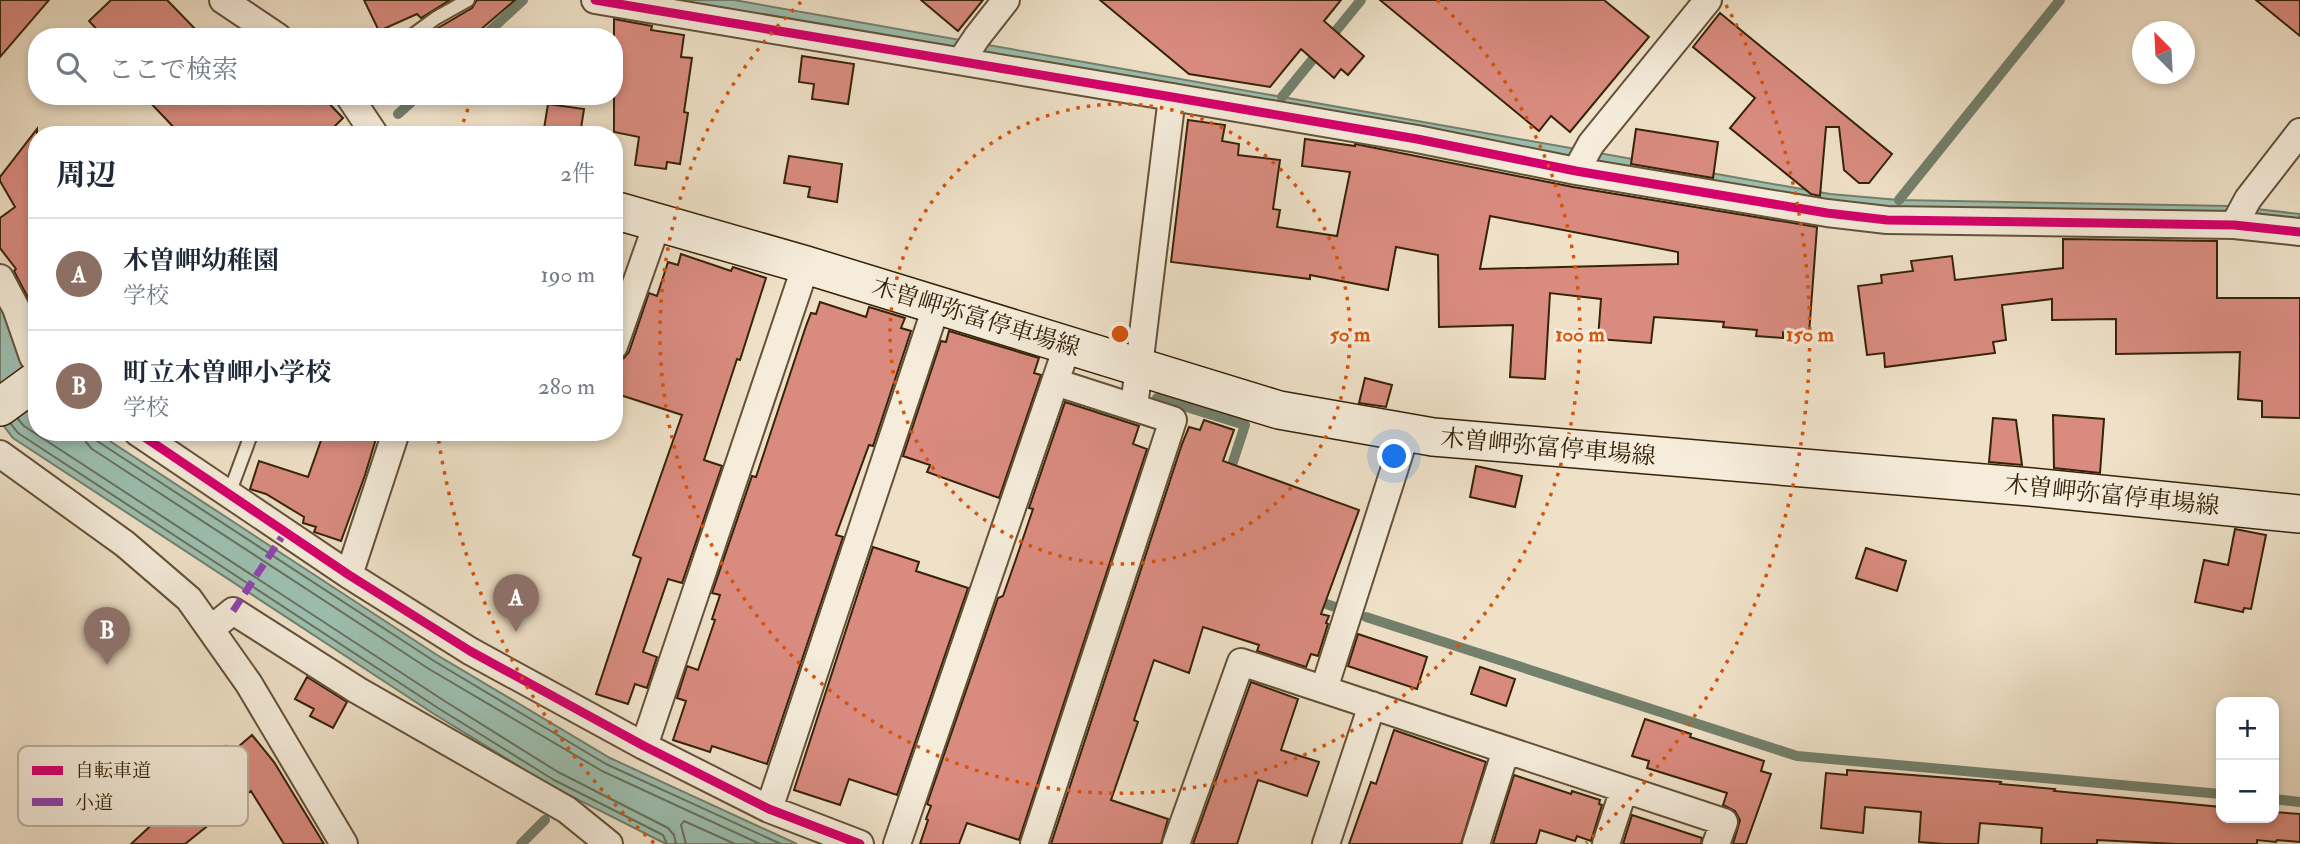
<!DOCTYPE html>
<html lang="ja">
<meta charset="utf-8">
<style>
:root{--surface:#fff;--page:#f6f6f7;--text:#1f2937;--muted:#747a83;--line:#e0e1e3;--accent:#0f766e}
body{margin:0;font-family:"IM FELL Double Pica","Noto Serif JP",serif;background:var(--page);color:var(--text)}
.controls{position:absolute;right:21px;bottom:21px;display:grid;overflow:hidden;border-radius:14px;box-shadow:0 4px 10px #0003}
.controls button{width:63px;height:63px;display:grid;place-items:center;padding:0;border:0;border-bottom:2px solid var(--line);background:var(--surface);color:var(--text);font:35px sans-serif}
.compass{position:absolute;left:2132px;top:21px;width:63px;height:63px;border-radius:50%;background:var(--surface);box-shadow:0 4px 10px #0003;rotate:336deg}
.you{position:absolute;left:1395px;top:457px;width:24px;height:24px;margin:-18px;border:5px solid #fff;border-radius:50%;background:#1a73e8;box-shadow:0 0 0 10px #1a73e833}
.badge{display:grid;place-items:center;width:46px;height:46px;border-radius:50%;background:var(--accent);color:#fff;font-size:23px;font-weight:700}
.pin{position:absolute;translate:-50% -58px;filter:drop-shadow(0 2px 4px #0008)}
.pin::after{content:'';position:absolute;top:37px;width:24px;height:21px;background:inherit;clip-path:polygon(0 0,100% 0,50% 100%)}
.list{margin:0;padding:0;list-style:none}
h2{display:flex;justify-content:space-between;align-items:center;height:91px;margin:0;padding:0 28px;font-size:30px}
h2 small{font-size:23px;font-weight:400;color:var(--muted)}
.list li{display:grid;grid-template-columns:46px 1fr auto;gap:21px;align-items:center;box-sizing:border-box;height:112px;padding:0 28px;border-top:2px solid var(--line)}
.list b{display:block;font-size:26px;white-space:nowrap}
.list p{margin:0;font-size:23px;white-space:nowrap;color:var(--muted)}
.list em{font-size:23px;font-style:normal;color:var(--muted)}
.icon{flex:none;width:38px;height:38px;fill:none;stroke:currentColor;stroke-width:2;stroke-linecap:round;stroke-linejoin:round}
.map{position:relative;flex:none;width:2300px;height:844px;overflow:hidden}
.search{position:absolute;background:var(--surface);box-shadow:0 4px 10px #0003;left:28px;top:28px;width:595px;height:77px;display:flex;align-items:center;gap:18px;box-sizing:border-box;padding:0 24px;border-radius:28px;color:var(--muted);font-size:26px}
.panel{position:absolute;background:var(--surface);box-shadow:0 4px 10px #0003;left:28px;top:126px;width:595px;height:315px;border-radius:28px}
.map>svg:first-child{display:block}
.water{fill:#9cbeaf;stroke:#73806c;stroke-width:2}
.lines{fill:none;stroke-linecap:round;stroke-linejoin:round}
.shore{stroke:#69705c;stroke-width:2}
.stream{stroke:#73806c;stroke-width:10}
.building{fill:#d98b7f;stroke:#362308;stroke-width:2;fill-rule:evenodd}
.lane-casing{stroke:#645238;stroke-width:16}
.street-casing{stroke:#645238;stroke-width:30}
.secondary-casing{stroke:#362308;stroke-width:40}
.lane{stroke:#f5ecdb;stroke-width:12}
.street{stroke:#f5ecdb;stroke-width:26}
.secondary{stroke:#f5ecdb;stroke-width:37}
.quiet{stroke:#8e44ad;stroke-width:7;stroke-dasharray:14 7;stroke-linecap:butt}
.cycleway-casing{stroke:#f5ecdb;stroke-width:13}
.cycleway{stroke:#d6006c;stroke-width:9}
.ring{fill:none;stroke:#d6540c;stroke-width:3.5;stroke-dasharray:3.5 7}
.labels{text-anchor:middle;stroke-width:6;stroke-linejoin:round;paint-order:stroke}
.street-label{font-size:24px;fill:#362308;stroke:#f5ecdb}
.key{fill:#f5ecdb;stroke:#bcb09c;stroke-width:2}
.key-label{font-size:19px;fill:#362308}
.centre{fill:#d6540c;stroke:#f5ecdb;stroke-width:3.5}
.ring-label{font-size:21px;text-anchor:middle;font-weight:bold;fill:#d6540c;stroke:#f5ecdb;stroke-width:6;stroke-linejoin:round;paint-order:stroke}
</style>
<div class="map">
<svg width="2300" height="844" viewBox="0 0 2300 844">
<rect width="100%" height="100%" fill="#efe1c8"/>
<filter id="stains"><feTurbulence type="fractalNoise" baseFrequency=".00286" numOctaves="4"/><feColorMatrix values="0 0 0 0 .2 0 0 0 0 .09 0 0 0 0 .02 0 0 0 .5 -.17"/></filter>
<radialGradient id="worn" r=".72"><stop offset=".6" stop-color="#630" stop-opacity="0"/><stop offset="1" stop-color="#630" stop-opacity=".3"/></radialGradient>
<!-- water -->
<path class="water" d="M678 0H734L1830 194 1899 200 2230 206 2300 214V221L1893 208 1829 203Z
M0 304 37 381V432H96L437 655 610 758 797 844H666L551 786 434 714 13 438 0 421Z"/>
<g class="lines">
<!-- shore -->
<path class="shore" d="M18 419 24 426 443 700 558 772 668 828 674 835 676 844
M11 424 18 433 438 708 554 780 663 835 667 844
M84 432 86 442 92 449 429 669 602 771 760 844
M93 432 97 441 434 661 606 764 781 844
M686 844 681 825 684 821 735 844"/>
<!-- stream -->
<path class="stream" d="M483 37 523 0
M1282 97 1361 0
M398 114 418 96
M1899 200 2060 0
M1157 398 1245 425 1229 474
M1315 600 1335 607
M1366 617 1797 756 2221 794
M2274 799 2300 802
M521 844 545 820"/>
</g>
<!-- building -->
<path class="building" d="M0 0H49L0 57Z
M111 0H167L203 37H104L89 21Z
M364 0H450L421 18 417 14 379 31Z
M477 0H515L472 37H437L433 31 472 8Z
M921 0H983L958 31Z
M1100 0H1341L1324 21 1364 56 1348 75 1341 69 1334 78 1301 49 1270 87 1189 74Z
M1380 0H1604L1649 37 1570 132 1551 116 1539 131Z
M2256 0H2300V36Z
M1720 13 1892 154 1869 183H1859L1844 170 1839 127H1826L1820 196 1811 194 1730 128 1755 98 1693 47Z
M614 19 652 26 651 30 684 35 681 57 692 58 684 112 688 113 680 164 667 162 666 169 635 165 639 137 614 132Z
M802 56 854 64 848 104 812 99 814 84 799 82Z
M144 96H322L343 118 326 135H181Z
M548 104 584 109 580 135H543Z
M1188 120 1225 125 1222 141 1239 144 1238 155 1280 160 1273 209 1280 210 1277 227 1337 236 1350 172 1302 166 1305 139 1355 146V144L1573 187 1817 227 1809 334 1783 332V338L1756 336 1757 330 1723 327 1724 322 1654 317 1651 343 1598 339 1601 299 1550 293 1545 379 1510 377 1513 325 1439 327 1438 255 1396 247 1388 290 1310 275V279L1171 262ZM1490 216 1678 252V264L1480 269Z
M37 129V315L14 271 16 269 0 248V218L15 207 0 181V177Z
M1636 129 1718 142 1713 178 1631 164Z
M789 156 842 164 837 202 808 197 810 187 784 183Z
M2063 239 2217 241V298H2300V418L2262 417V401L2238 399 2240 352 2116 354V319L2052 320V299L2002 305 2006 340 1993 342 1995 353 1885 367 1884 353 1867 355 1858 286 1882 283 1881 275 1913 271 1911 261 1952 256 1955 280 2063 268Z
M681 254 731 271 733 267 766 278 740 360 737 359 704 460 722 466 682 583 668 579 643 652 657 657 647 688 635 684 628 704 596 694 641 558 633 555 682 415 614 393V361L624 358 629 352 649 293 657 296 668 262 678 265Z
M820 302 866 317 869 307 905 318 901 328 911 331 873 446 869 445 836 535 843 537 767 764 712 746 710 752 673 740 686 701 677 698 687 666 698 670 715 620 712 619 720 595 712 593 752 476 756 477 806 326 811 313 816 314Z
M949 331 1039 358 1034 373 1041 375 999 498 927 472 930 465 903 456 941 341 946 342Z
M1365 378 1392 385 1386 407 1359 403Z
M1065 402 1139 426 1133 444 1147 449 1019 840 967 823 959 844H920L928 820 926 819 931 806 927 804 998 598 1003 596 1016 559 1033 509 1029 508Z
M2053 415 2104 419 2100 473 2054 468Z
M1993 418 2016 420 2022 465 1989 462Z
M1204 420 1234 430 1223 461 1359 510 1321 614 1329 616 1326 623 1328 624 1318 656 1311 654 1306 667 1257 651 1259 645 1203 627 1189 673 1154 660 1134 720 1138 722 1111 800 1168 819 1161 844H1051L1182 444 1189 427 1200 430Z
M324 432H378L365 475 341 541 314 532 316 527 303 523 304 517 266 494 250 489 259 461 308 477Z
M1476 466 1522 476 1515 507 1470 497Z
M2235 529 2266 535 2251 609 2244 608 2243 612 2195 602 2204 560 2228 565Z
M873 547 919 562 916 571 968 588 897 795 849 779 840 805 794 790Z
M1866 548 1906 561 1897 591 1856 578Z
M1358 634 1427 657 1417 689 1348 666Z
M1480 667 1515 679 1506 706 1471 694Z
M307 677 347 702 333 728 310 716 314 709 295 699Z
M1251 682 1298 699 1281 750 1319 762 1307 796 1258 780 1237 844H1193Z
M1645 719 1691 734 1690 737 1764 761 1761 771 1771 774 1746 844H1733L1740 820 1735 811 1723 805 1727 793 1647 768 1649 761 1632 756Z
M1394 730 1486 762 1461 844H1349L1371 782 1376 784Z
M252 735 274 762 324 844H284L251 791 185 844H131L172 806 167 799 178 790 175 787 226 746 231 753Z
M1847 770 2001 782 2000 784 2055 789 2054 791 2221 807V818H2274V812L2300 814V842L2277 840 2276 842 2257 840V844H2177L2097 840V844H2041L2042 828 1980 823 1978 844H1945L1919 842 1921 812 1865 807 1863 833 1821 828 1826 773 1847 775Z
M1514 775 1571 794 1572 791 1600 800 1599 804 1602 805 1591 841 1577 836 1575 841 1540 830 1536 844H1493Z
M1632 815 1702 838 1701 844H1623Z"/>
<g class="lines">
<!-- lane casing -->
<g class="lane-casing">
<path id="lane" d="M410 37 436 18 468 0
M229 494 252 432"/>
</g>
<!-- street casing -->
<g class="street-casing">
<path id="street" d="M223 0 278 37
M595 0 1172 97 1417 139 1576 171 1827 213 1887 220 2234 225 2300 232
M961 61 977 37 1006 0
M349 96 375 135
M1576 171 1591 144 1708 0
M2234 225 2248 199 2300 132
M0 278 16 308 33 357 37 360
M614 346 657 224
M1134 407 1172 97
M137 432 349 575 470 651 644 746 769 809 860 844
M0 454 125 544 189 599 249 684 344 844
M349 575 396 432
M211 629 233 611 357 690 567 810 609 844
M1324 689 1406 433
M644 746 806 265
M769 809 937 304
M897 844 1068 344
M1034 844 1173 420 1055 382
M1176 844 1241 662 1724 822 1716 844
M1326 844 1372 705
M1476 844 1506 750
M1606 844 1624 789"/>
</g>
<!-- secondary casing -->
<g class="secondary-casing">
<path id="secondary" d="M614 210 806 265 1279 410 1433 437 2031 487 2300 514
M0 407 37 380"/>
</g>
<!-- lane -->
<use href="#lane" class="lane"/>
<!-- street -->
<use href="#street" class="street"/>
<!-- secondary -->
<use href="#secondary" class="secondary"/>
<!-- quiet -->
<path class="quiet" d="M233 611 285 532"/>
<!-- cycleway casing -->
<g class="cycleway-casing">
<path id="cycleway" d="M595 0 1172 97 1417 139 1576 171 1827 213 1887 220 2234 225 2300 232
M137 432 349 575 470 651 644 746 769 809 860 844"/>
</g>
<!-- cycleway -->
<use href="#cycleway" class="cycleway"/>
</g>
<!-- distance rings -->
<g class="ring">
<circle cx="1120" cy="334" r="230"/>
<path d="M1437 0A460 460 0 1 1 803 0"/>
<path d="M654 843A690 690 0 0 1 438 436M460 132A690 690 0 0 1 472 98M1726 5A690 690 0 0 1 1586 843"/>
</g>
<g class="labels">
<!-- street labels -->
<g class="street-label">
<text transform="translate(976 317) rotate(17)" y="8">木曽岬弥富停車場線</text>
<text transform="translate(1548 447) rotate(5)" y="8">木曽岬弥富停車場線</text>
<text transform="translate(2112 495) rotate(6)" y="8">木曽岬弥富停車場線</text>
</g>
</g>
<!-- legend -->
<rect x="18" y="746" width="230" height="80" rx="10" class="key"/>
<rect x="32" y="766" width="31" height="9" fill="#d6006c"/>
<rect x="32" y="798" width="31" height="8" fill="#8e44ad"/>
<g class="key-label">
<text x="75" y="777">自転車道</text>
<text x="75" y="809">小道</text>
</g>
<circle cx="1120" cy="334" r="10" class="centre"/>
<g class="ring-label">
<text x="1350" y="341">50 m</text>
<text x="1580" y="341">100 m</text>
<text x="1810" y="341">150 m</text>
</g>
<rect width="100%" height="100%" filter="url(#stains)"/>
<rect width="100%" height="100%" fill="url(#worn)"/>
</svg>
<div class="controls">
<button>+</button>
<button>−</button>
</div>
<svg class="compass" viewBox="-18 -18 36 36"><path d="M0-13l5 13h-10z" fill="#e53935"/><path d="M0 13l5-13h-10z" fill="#747a83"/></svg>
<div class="you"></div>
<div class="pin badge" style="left:516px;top:632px;background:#8d6e63">A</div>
<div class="pin badge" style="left:107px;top:665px;background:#8d6e63">B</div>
<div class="search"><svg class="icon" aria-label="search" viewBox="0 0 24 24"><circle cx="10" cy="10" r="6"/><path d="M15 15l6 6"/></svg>ここで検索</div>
<section class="panel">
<h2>周辺<small>2件</small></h2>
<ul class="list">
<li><span class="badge" style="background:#8d6e63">A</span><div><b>木曽岬幼稚園</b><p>学校</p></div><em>190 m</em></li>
<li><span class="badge" style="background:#8d6e63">B</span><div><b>町立木曽岬小学校</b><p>学校</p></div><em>280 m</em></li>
</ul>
</section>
</div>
